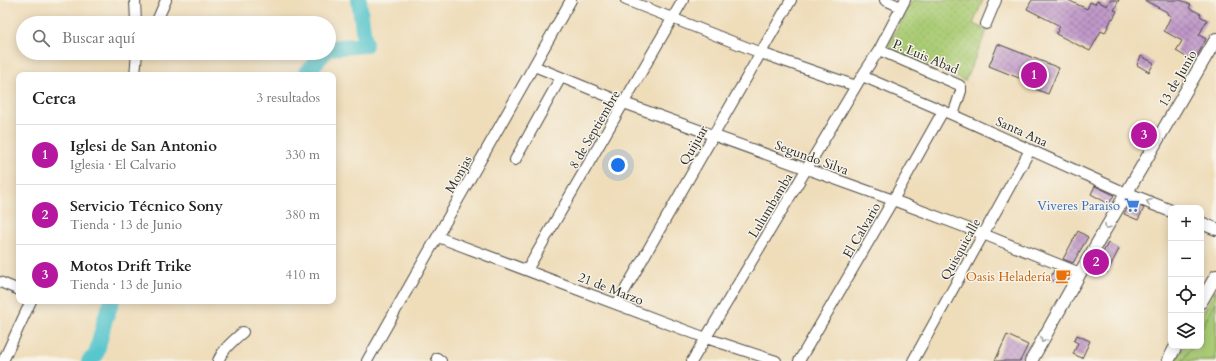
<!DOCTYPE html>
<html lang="es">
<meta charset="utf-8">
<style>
:root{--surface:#fff;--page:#f6f6f6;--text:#222;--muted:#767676;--line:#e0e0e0;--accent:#b5179e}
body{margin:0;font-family:Cardo,serif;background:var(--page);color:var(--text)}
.controls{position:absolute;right:12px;bottom:12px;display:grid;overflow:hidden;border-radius:8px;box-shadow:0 2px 10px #0003}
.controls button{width:36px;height:36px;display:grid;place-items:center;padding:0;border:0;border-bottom:1px solid var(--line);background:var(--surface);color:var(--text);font:20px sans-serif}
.you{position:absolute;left:618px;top:165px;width:14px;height:14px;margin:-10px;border:3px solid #fff;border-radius:50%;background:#1a73e8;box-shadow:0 0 0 6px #1a73e833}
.badge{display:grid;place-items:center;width:26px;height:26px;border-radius:50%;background:var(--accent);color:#fff;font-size:13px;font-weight:700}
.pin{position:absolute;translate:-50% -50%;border:2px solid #fff;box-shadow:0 1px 4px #0006}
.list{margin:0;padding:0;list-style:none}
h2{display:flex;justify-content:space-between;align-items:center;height:52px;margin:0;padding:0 16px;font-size:17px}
h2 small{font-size:13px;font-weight:400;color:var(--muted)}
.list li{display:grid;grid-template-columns:26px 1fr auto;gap:12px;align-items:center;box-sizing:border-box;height:60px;padding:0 16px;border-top:1px solid var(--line)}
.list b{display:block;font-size:15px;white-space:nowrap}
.list p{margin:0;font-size:13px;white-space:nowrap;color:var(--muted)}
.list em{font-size:13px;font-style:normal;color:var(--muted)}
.icon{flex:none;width:22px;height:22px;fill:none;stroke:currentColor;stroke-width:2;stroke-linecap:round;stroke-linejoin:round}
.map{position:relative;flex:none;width:1216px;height:361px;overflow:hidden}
.search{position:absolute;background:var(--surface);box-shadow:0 2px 10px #0003;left:16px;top:16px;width:320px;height:44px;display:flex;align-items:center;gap:10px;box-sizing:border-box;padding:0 14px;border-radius:22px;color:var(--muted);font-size:15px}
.panel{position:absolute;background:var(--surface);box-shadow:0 2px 10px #0003;left:16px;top:72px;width:320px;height:232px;border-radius:8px}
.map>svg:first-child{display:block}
.park{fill:url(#park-dots);stroke:#6a7c50}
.garden{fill:#aacc75;stroke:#6a7c50}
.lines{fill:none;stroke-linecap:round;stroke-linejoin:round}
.river{stroke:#59c6cd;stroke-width:16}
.building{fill:url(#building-cross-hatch)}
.minor-casing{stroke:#484640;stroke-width:12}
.major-casing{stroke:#484640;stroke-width:14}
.minor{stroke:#fff;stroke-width:10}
.major{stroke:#fff;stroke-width:12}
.oneway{stroke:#a0a0a0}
.labels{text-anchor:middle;stroke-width:3;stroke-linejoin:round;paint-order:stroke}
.street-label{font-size:13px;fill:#2b2b2b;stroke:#f7f3e8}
.shop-label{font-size:13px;fill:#366cbe;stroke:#f7f3e8;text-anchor:end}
.food-label{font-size:13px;fill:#c56008;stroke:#f7f3e8;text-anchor:end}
</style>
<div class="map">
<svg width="1216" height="361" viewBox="0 0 1216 361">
<defs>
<pattern id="park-dots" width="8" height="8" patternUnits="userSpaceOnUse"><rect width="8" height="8" fill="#aacc75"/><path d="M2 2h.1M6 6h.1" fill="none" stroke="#92af65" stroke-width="1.8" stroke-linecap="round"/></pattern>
<pattern id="building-cross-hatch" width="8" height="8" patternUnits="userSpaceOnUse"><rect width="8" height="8" fill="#c098c9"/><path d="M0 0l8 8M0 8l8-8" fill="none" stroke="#9c7ca3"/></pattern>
</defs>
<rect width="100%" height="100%" fill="#f7f3e8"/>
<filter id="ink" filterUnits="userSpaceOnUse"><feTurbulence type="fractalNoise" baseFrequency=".025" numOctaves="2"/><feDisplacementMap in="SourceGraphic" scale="8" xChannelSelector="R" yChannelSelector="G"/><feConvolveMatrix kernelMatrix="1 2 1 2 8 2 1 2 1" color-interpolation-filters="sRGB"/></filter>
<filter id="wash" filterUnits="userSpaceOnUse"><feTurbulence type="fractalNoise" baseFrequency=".012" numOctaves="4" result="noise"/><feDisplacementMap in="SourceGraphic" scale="16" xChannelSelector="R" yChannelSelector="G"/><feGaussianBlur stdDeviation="0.9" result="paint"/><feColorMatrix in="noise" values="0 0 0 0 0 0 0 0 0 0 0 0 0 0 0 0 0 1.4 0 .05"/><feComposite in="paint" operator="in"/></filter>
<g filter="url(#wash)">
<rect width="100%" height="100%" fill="#efddba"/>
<!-- park -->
<path class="park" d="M912 0H983L973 24 987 30 965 81 890 49 888 46Z
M1216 289V361H1176L1184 346H1201V316Z"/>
<!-- garden -->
<path class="garden" d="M1216 302V361H1183L1192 346H1201V329Z"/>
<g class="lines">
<!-- river -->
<path class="river" d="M329 48 365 45 359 0
M305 75 324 53
M89 361 96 355 105 319 112 301"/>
</g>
<g id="blocks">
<!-- building -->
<path class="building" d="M1032 0H1068L1087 9 1090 2 1095 4 1097 1 1107 6 1110 0H1119L1114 10 1117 11 1113 19 1112 18 1105 33 1101 31 1090 51 1056 34 1060 26 1027 9Z
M1144 0H1181L1191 5 1189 8 1201 14 1200 16 1207 20 1199 35 1206 39 1196 58 1190 55 1188 58 1176 51 1182 41 1164 31 1171 16 1167 14V12Z
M998 44 1059 68 1048 94 1027 86 1029 82 989 66Z
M1141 56 1154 63 1149 72 1137 65Z
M1143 130 1151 132 1144 142 1138 138Z
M1095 186 1114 195 1109 204 1091 194Z
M1131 203 1144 208 1138 220 1124 214 1129 204Z
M1078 231 1088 237 1073 263 1063 259Z
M1108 243 1119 249 1107 273 1093 266 1100 253 1102 254Z
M1054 270 1066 275 1062 284 1050 279Z
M1007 335 1028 345 1020 361H995Z
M1077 335 1090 341 1082 358 1073 354 1078 343 1074 341Z"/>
</g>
</g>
<g filter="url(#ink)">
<use href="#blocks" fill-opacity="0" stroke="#484640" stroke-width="1"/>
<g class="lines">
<!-- minor casing -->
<g class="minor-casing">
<path id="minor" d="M135 0 136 23
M626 0 761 53 856 86
M885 0 901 7
M156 23 166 0
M986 24 996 0
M879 50 959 85 961 87V91L953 115
M534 66 624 103 893 200 983 234 1080 273
M135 75 137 53
M862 76 953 115 1126 193
M515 160 561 77
M438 237 706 338 776 361
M527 270 683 0
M0 282 19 290
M617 304 791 0
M437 358 441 361
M3 361 31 301
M218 361C223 349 233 341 243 332
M367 361 571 0
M692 361 862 76 879 50 905 0
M799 361 893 200 943 111
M913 361 1030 150"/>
</g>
<!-- major casing -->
<g class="major-casing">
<path id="major" d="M1126 193 1171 211
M1201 223 1216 229
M1201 302 1216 276
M1031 361 1080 273 1216 39
M1168 361 1176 346"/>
</g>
<!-- minor -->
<use href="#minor" class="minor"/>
<!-- major -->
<use href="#major" class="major"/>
</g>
<!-- one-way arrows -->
<defs><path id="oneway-chevron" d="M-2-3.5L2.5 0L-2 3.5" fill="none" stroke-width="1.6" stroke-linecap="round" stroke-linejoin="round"/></defs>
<g class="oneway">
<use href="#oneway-chevron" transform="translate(1149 202) rotate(-158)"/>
<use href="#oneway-chevron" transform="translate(1107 227) rotate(120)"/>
<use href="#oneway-chevron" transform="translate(1043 340) rotate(119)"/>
</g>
</g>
<!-- icons -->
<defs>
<g id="supermarket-bare" transform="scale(1.2)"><path d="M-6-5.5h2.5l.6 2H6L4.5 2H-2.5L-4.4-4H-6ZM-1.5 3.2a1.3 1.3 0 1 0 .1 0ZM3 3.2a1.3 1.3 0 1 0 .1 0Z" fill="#3f7fe0" stroke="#f7f3e8" stroke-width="2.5" paint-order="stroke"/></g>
<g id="cafe-bare" transform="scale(1.2)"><path d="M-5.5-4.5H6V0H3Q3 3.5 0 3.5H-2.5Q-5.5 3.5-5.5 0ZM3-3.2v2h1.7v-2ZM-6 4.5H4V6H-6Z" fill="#e8710a" stroke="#f7f3e8" stroke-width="2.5" paint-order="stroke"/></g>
</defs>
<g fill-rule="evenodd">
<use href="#supermarket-bare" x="1132" y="205"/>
<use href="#cafe-bare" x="1063" y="276"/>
</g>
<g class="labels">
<!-- street labels -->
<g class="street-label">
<text transform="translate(926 56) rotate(23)" y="5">P. Luis Abad</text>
<text transform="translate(1177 78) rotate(-60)" y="5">13 de Junio</text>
<text transform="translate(594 129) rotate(-60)" y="5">8 de Septiembre</text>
<text transform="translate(1022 131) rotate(24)" y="5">Santa Ana</text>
<text transform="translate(693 145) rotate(-60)" y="5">Quijuar</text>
<text transform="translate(812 157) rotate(20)" y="5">Segundo Silva</text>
<text transform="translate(458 174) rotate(-61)" y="5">Monjas</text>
<text transform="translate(770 205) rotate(-59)" y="5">Lulumbamba</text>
<text transform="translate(861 230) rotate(-60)" y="5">El Calvario</text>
<text transform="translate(960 249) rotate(-61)" y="5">Quisquicalle</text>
<text transform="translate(611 288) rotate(21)" y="5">21 de Marzo</text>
</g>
<!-- shop labels -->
<g class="shop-label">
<text x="1120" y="210">Viveres Paraiso</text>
</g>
<!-- food labels -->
<g class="food-label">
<text x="1051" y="281">Oasis Heladería</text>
</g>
</g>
</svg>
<div class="controls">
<button>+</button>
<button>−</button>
<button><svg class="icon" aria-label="locate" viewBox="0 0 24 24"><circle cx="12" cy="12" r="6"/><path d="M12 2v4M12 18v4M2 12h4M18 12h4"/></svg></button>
<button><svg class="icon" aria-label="layers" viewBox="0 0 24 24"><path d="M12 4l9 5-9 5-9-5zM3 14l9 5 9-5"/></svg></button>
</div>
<div class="you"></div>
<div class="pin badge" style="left:1034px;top:75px">1</div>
<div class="pin badge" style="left:1096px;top:262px">2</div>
<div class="pin badge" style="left:1144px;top:135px">3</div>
<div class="search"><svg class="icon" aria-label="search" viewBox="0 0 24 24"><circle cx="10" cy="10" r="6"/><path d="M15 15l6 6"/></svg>Buscar aquí</div>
<section class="panel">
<h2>Cerca<small>3 resultados</small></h2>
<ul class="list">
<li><span class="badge">1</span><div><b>Iglesi de San Antonio</b><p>Iglesia · El Calvario</p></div><em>330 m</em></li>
<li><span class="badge">2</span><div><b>Servicio Técnico Sony</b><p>Tienda · 13 de Junio</p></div><em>380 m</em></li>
<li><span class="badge">3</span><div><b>Motos Drift Trike</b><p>Tienda · 13 de Junio</p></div><em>410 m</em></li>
</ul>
</section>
</div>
